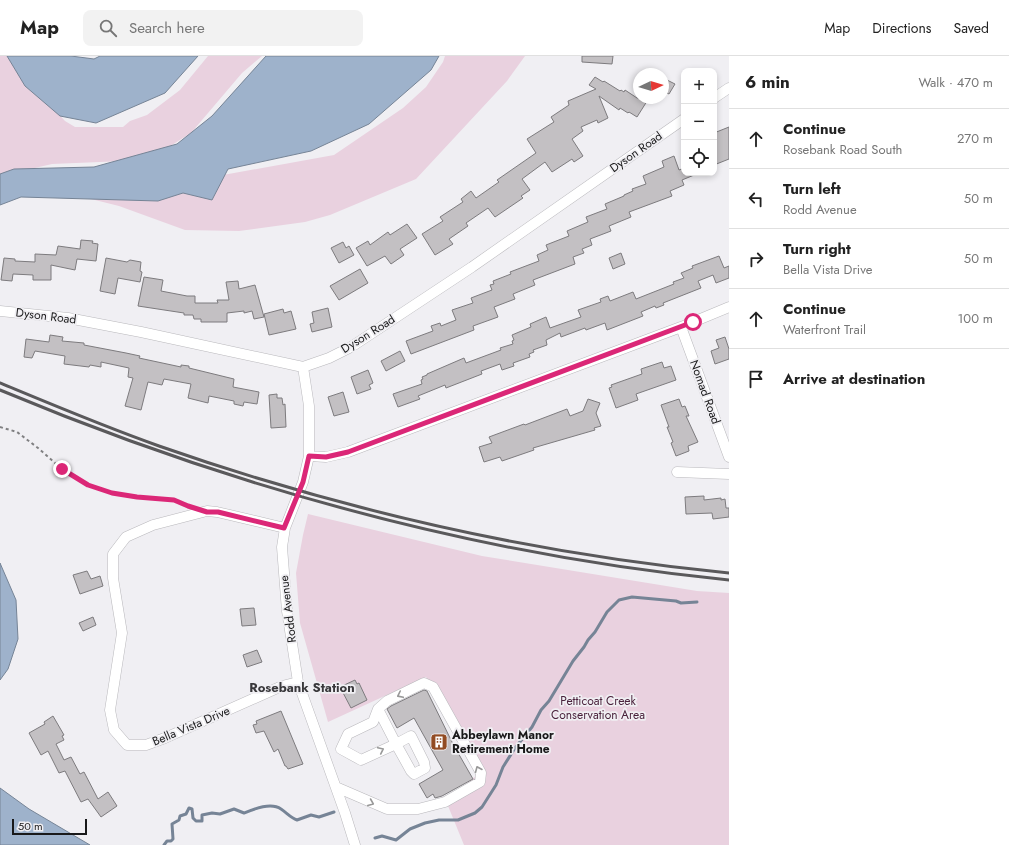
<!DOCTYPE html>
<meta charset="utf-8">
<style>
:root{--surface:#fff;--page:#f2f2f2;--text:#222;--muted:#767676;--line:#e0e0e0}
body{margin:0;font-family:Jost,sans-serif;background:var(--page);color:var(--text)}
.controls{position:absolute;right:12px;top:12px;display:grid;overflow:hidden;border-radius:8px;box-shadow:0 2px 6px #0003}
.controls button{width:36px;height:36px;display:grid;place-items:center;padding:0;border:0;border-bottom:1px solid var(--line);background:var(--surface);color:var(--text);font:20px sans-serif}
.compass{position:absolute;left:633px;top:12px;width:36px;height:36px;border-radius:50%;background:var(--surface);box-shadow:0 2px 6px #0003;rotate:86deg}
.scale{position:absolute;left:12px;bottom:10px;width:75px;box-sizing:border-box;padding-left:4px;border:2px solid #19191a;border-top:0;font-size:11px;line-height:14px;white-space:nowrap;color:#19191a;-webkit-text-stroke:3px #f0eff3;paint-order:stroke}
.stop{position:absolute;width:12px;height:12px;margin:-9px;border:3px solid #db2777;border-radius:50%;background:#fff}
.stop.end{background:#db2777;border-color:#fff;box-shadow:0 1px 4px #0008}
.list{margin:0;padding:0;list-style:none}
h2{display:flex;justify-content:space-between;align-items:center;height:52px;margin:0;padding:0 16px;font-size:17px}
h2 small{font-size:13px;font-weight:400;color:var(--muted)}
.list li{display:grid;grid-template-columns:26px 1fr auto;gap:12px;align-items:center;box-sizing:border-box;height:60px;padding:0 16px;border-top:1px solid var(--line)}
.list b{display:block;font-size:15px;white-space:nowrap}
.list p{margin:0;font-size:13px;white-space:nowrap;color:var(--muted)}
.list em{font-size:13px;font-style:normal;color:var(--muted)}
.icon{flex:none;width:22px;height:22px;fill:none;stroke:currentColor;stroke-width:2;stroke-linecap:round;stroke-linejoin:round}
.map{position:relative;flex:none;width:729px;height:789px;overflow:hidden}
header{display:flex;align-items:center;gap:24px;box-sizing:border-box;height:56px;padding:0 20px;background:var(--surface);border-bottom:1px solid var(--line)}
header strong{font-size:19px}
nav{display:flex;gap:22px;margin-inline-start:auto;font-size:14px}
.search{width:280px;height:36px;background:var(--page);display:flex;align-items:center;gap:10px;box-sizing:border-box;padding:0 14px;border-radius:8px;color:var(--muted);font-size:15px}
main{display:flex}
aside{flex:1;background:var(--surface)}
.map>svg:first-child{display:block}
.green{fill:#e9d1df}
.water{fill:#9eb2cb;stroke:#768496}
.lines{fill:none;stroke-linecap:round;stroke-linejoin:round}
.stream{stroke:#768496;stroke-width:3}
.building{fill:#c3c0c3;stroke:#7d7b7e}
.minor-casing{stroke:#b9b8bc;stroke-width:11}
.path{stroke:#808082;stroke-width:2;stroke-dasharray:3 3;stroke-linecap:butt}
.minor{stroke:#fff;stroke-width:10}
.rail{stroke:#5a595b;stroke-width:3}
.oneway{stroke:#989898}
.route{stroke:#db2777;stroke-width:5}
.labels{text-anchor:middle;stroke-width:3.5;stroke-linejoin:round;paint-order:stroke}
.street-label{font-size:12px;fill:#19191a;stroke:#f0eff3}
.park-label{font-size:12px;fill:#4a223c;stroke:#f0eff3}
.poi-label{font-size:12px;font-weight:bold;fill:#19191a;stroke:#f0eff3;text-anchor:start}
.neighbourhood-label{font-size:13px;font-weight:bold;fill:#39383b;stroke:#f0eff3}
</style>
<header>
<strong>Map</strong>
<div class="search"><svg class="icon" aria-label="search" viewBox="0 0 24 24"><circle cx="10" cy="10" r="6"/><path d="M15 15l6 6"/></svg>Search here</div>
<nav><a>Map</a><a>Directions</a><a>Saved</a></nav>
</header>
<main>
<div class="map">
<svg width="729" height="789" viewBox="0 0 729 789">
<rect width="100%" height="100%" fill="#f0eff3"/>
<!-- green -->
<path class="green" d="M0 0H16L31 28 65 65 75 71H123L130 65 147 59 180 34 208 0H262L242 17 191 77 148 104 52 108 0 120Z
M445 0H525L507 25 416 123 330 159 305 166 239 175 185 174 119 150 59 135 201 123 334 99 403 52 426 31 443 6Z
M308 458 482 500 697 535 729 537V789H464L446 745 483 714 426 621 328 666 300 567 296 517 303 479Z"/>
<!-- water -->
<path class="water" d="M7 0H71L94 3 100 0H198L165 37 96 67 60 60 25 30Z
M266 0H439L431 14 369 68 311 95 228 113 212 144 183 137 158 145 21 141 0 149V118L14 113 94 111 177 88 212 60Z
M0 507 16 544 18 583 8 613 0 624Z
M0 732 29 753 90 789H0Z"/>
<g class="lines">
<!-- stream -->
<path class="stream" d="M375 782 382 780 396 784 410 773 425 767 439 764H458L475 757 482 751 496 729 503 711 515 692 532 671 541 654 549 645 573 605 584 591 588 584 595 576 607 556 619 544 632 541 676 545 681 547 697 546
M164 789 167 785H171L173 783 172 768 179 764 180 760 186 758 189 752 192 753 193 762 196 765H202V759L212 757 220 758 234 753 244 757C254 753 271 746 281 753 287 757 291 762 297 764L311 759 319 761 334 756"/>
</g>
<!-- building -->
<path class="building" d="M582 0H613L612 8 582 6Z
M595 21 603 26 604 25 620 35 621 34 624 36 625 34 637 42H649L637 61 629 56 628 57 620 52 619 54 599 40 608 62 598 67 597 64 581 71 583 75 572 83 583 100 574 106 572 103 552 116 545 106 522 123 530 134 521 140 523 142 495 161 488 152 466 167 468 170 449 183 453 188 435 199 422 178 443 165 440 161 463 146 461 143 471 135 476 142 499 126 497 124 536 97 527 83 554 66 551 61 569 49 568 45 596 33 589 29Z
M665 23 675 28 669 38 663 35V27Z
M729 71V103L714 109V77Z
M674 100 679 114 684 112V117H699L682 124 684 129 670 135 672 140 629 156 631 161 609 170 611 175 590 183 592 189 582 193 584 197 573 201 575 208 533 224 535 229 513 238 515 243 494 251 498 261 473 270 474 274 411 298 406 285 433 275 431 270 440 267 441 270 456 264 452 254 473 247 471 242 492 234 490 229 494 228 493 225 511 218 510 216 539 205 537 199 548 194 546 189 569 180 567 175 588 166 586 161 607 153 605 148 624 140V139L633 135 632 133 646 128 643 120 664 111 662 105Z
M407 168 417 182 400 193 404 199 391 208 385 200 367 210 356 192 368 185 370 189 388 176 390 179Z
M81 184 93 185 92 187 98 188 96 205 77 203 75 214 51 209V224H33V219L13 218 12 225 1 224 4 202 15 203V205L35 206V198L56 199 58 190 80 193Z
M343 186 346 192 349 190 354 199 339 207 331 192Z
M621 197 625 208 613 213 609 202Z
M719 200 724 212 729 210V222L716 227 713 219 698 225 701 232 663 247 664 249 656 252 655 250 641 256 643 260 607 274 605 267 586 274 585 272 561 281 560 277 546 284 547 289 533 294 534 296 529 298 530 301 513 307 514 310 502 314 500 308 481 315 482 318 446 332 445 329 418 340 420 343 398 351 393 338 422 328 421 324 423 323 422 321 427 319V318L464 302 466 307 501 294 500 292 513 288 512 285 514 284 512 279 531 271 530 268 546 261 550 272 581 261 578 254 601 246 600 243 608 240 610 245 633 236 636 243 674 228 673 226 684 222 681 217 693 212 692 210Z
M106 202 127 206 130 204 141 206 140 215 142 216 140 226 118 222 115 238 100 235Z
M360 213 368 227 339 244 330 230Z
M144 221 163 224 161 235 187 240H195V247H218L217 244H229L226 226 238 225 239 233 255 229 264 261 254 263 252 255 244 257V255L227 257V266H201V263H194L193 259H184V257L138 250Z
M328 252 332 271 312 276 310 268 314 267 312 256Z
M283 253 284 257 291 255 296 273 269 279 264 258Z
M50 279 63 281 62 285 84 287V289L126 297 140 300 139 302 181 311V309L189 310V312L234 323 233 331 259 336 257 348 244 346 243 350 234 348V345L209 340 208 347 188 342 191 328 164 323 162 329 148 326 141 354 125 350 133 322 128 321 129 312 101 306V311L90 309 89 311 64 308 65 300 35 295 32 302 24 301 26 283 49 286Z
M725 281 729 293V303L715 308 711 295 719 292 716 284Z
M400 295 405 305 386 315 381 305Z
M662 306 664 312 671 310 676 324 636 338 638 344 616 352 609 332 612 331 611 329 642 318 641 313Z
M368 314 373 327 369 329 371 333 357 338 351 321Z
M343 336 349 356 334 360 328 341Z
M277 338V342H282L283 349 285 348 286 371 271 372 269 339Z
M588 343 600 347 596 357 601 370 594 372 595 374 533 392 534 394 502 405 500 401 484 406 479 391 492 387 489 381 524 368 525 369 567 353 570 360 583 355Z
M679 343 682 351 685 350 689 360H686L698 386 688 390 689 395 676 400 671 387 673 386 667 371H669L661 349Z
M704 440V444L721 442V444L725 443 726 452H729V461L713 463 712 457 686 458 685 441Z
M87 515 91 523 100 520 103 530 80 538 73 519Z
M254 552 256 569 242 570 240 553Z
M93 561 96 569 83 575 79 567Z
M257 594 262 606 247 611 243 599Z
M355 624 357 628 359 627 367 644 351 652 340 631Z
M424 634 427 635 453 688 473 723 442 740 435 742 433 738 427 742 419 728 443 714 414 662 397 672 387 653 391 650Z
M281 655 303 708 288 713 286 710H285L278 693 274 696 264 675 256 677 253 669 257 668 256 665Z
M53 660 64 679 62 680 64 684 56 688 64 704 71 701 80 718 84 716 98 743 108 736 117 750 101 761 88 743 81 746 65 715 59 717 48 695 41 699 29 677 45 668 44 666Z"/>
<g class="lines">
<!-- minor casing -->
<g class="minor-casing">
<path id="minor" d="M714 42 729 32
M0 255 68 262 141 276 303 311 329 302 351 291 472 211 684 63
M681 271 729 401
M303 311 309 350V400L303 426 285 472 282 491 287 555 298 626 345 757 355 789
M309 400 326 401 348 396 681 271 729 251
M677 416 729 418
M285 472 217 456 207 455 153 469 126 481 113 498V522L122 577 110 654 114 674 127 689H146L165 682 282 630 298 626
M336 731 387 753H418L445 746 480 726 481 717 433 631 424 627 387 645 378 653 373 666 348 678 341 693 361 704 396 688 411 715 414 718 425 712 424 706 411 680 396 688 378 653"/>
</g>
<!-- path -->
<path class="path" d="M0 371 17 376 38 392 62 413 88 429 112 437 137 441 174 444 187 450"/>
<!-- minor -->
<use href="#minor" class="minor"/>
<!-- rail -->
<path class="rail" d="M0 327C53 349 105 371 159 390 342 454 536 498 729 517
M0 334C232 431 478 499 729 524"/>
</g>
<!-- one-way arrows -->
<defs><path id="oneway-chevron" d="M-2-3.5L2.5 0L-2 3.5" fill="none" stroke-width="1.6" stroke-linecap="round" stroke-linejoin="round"/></defs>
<g class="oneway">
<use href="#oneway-chevron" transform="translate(400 639) rotate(154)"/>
<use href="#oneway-chevron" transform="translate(381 694) rotate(-25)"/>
<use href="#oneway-chevron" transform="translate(478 713) rotate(-113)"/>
<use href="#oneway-chevron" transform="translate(371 747) rotate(23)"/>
</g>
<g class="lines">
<!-- route -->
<path class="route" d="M62 413 88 429 112 437 137 441 174 444 188 450 207 456H218L284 472 303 426 309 400 326 401 348 396 693 266"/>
</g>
<!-- icons -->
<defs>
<g id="building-square" transform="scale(0.9)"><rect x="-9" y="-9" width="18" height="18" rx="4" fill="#924c23" stroke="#f0eff3"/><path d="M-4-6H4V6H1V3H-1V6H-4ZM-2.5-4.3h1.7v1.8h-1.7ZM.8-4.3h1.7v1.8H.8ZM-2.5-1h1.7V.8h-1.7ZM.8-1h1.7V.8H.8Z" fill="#fff"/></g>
</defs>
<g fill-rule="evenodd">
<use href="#building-square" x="439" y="686"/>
</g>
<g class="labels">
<!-- street labels -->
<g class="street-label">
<text transform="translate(636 96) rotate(-35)" y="4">Dyson Road</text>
<text transform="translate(46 260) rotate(7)" y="4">Dyson Road</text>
<text transform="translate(368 278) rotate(-32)" y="4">Dyson Road</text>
<text transform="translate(705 336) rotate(70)" y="4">Nomad Road</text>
<text transform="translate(288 553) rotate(-97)" y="4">Rodd Avenue</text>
<text transform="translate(191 670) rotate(-23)" y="4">Bella Vista Drive</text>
</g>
<!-- park labels -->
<g class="park-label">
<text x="598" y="649">Petticoat Creek<tspan x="598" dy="14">Conservation Area</tspan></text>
</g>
<!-- poi labels -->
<g class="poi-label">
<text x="452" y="683">Abbeylawn Manor<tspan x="452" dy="14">Retirement Home</tspan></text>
</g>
<!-- neighbourhood labels -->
<g class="neighbourhood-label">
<text x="302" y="636">Rosebank Station</text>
</g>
</g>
</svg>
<div class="controls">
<button>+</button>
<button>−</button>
<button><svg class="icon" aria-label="locate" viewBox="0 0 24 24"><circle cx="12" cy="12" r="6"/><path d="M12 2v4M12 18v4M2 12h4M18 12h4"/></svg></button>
</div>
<svg class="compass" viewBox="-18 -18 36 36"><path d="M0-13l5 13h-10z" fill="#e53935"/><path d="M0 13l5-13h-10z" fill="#767676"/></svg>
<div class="scale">50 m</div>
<div class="stop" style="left:693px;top:266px"></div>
<div class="stop end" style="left:62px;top:413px"></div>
</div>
<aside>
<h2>6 min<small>Walk · 470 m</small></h2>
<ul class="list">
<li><svg class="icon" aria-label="ahead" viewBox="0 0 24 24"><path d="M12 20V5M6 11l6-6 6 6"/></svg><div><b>Continue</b><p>Rosebank Road South</p></div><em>270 m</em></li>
<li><svg class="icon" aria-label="left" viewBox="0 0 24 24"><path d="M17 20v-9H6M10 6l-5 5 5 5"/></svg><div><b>Turn left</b><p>Rodd Avenue</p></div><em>50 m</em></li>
<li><svg class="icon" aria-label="right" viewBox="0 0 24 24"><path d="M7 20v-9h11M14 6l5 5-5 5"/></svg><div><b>Turn right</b><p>Bella Vista Drive</p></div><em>50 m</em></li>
<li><svg class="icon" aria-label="ahead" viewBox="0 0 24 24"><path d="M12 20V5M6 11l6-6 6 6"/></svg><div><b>Continue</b><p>Waterfront Trail</p></div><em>100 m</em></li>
<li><svg class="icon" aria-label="arrive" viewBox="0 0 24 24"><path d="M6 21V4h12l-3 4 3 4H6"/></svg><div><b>Arrive at destination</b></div></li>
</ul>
</aside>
</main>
